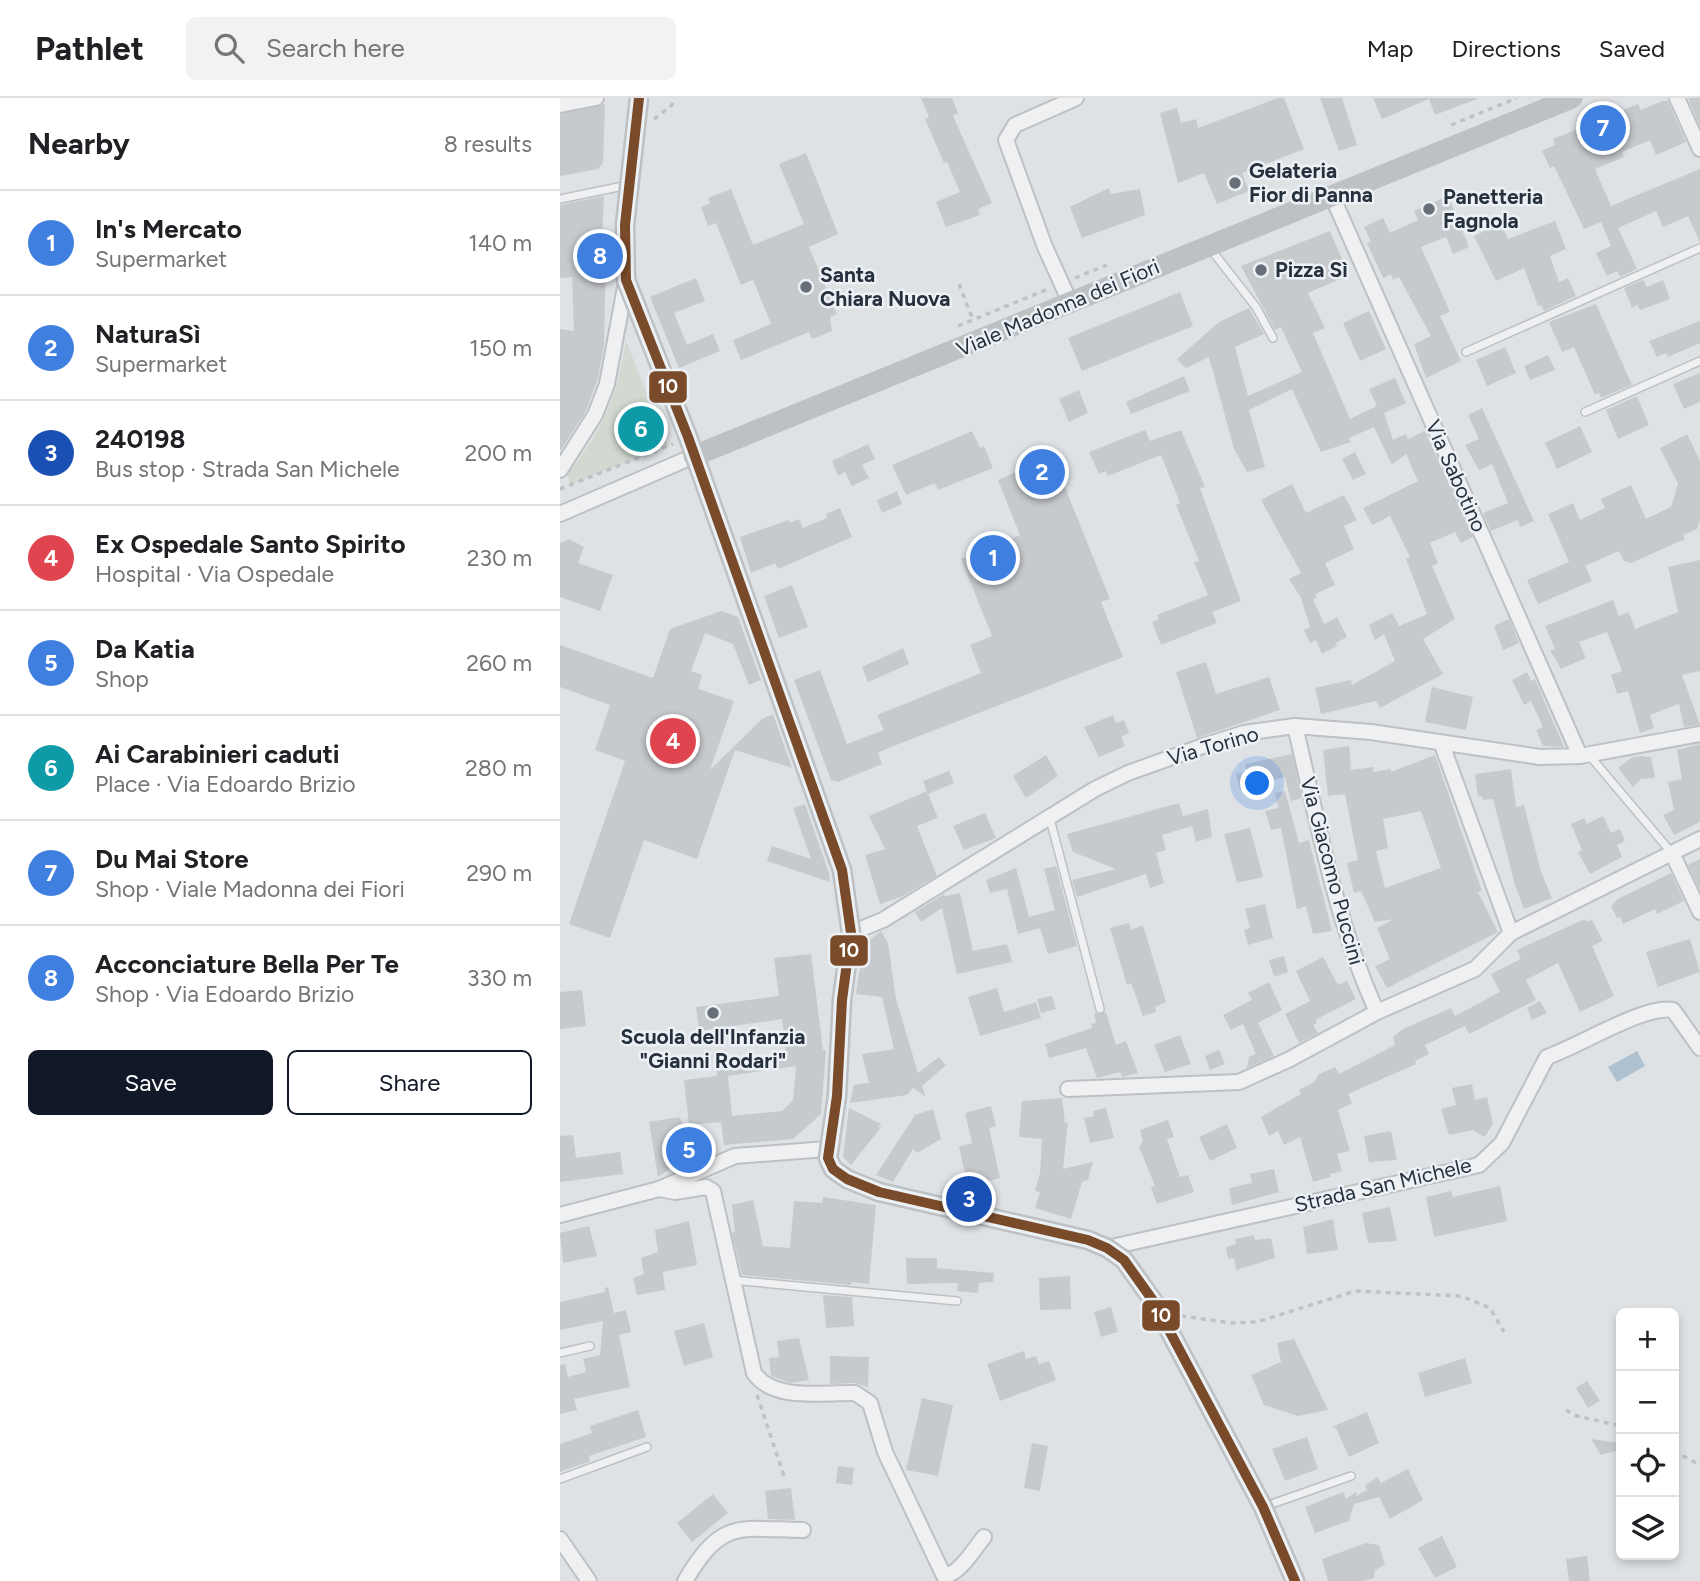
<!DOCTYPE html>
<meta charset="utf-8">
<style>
:root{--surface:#fff;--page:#f2f2f2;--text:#202124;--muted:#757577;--line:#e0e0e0;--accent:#111827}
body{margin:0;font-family:Figtree,sans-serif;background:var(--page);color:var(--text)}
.controls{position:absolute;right:21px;bottom:21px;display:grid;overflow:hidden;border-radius:10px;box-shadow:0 4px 10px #0003}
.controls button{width:63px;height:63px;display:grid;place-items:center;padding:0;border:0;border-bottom:2px solid var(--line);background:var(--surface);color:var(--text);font:35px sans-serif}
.you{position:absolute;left:698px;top:686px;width:24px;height:24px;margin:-18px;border:5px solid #fff;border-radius:50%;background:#1a73e8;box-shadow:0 0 0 10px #1a73e833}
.badge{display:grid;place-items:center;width:46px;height:46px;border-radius:50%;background:var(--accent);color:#fff;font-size:23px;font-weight:700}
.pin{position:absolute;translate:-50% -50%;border:4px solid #fff;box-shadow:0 2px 7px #0006}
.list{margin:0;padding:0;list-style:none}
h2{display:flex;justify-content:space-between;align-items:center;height:91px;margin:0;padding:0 28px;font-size:30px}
h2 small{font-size:23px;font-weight:400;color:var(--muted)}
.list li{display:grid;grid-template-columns:46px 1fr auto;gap:21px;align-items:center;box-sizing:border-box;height:105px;padding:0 28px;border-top:2px solid var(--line)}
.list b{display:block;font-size:26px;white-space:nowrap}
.list p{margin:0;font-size:23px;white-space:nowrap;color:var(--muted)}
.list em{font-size:23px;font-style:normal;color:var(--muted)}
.actions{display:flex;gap:14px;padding:21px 28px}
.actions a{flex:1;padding:16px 0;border:2px solid var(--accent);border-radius:10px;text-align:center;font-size:24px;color:var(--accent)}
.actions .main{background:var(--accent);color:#fff}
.icon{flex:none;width:38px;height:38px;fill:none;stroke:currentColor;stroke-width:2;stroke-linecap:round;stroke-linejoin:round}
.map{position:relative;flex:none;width:1140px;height:1483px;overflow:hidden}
header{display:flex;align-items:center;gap:42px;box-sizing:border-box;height:98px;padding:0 35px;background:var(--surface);border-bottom:2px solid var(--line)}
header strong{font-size:33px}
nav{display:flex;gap:38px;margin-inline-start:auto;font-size:24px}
.search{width:490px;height:63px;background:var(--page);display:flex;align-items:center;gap:18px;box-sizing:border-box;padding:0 24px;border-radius:10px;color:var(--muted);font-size:26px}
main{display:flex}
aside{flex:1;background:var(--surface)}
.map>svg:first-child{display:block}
.green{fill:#d1d9d0}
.water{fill:#adc1d0}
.building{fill:#c7cacd;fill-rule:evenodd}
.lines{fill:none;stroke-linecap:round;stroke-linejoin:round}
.lane-casing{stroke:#bec0c3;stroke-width:10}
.street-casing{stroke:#bec0c3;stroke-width:18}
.path{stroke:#bec1c5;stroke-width:3.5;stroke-dasharray:5 5;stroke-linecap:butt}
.lane{stroke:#eff0f1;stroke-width:7}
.street{stroke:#eff0f1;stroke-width:14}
.secondary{stroke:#bdc1c4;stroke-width:21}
.bus-1-casing{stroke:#ecf1f5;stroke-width:16}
.bus-1{stroke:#7a4b2a;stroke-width:10}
.poi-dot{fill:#676f78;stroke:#ecf1f5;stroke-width:2.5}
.labels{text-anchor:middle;stroke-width:5;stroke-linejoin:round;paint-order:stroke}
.poi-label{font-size:21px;font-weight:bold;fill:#27313d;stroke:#ecf1f5;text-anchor:start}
.street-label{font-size:21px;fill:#27313d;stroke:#ecf1f5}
.line-badge{stroke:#ecf1f5;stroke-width:2.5}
.badge-label{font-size:19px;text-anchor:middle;font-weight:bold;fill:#fff}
</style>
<header>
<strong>Pathlet</strong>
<div class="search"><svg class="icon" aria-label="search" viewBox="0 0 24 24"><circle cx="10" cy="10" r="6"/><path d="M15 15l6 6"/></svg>Search here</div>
<nav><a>Map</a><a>Directions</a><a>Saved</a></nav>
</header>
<main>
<aside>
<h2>Nearby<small>8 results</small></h2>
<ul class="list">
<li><span class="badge" style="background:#3f7fe0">1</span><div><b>In's Mercato</b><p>Supermarket</p></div><em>140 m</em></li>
<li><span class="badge" style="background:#3f7fe0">2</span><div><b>NaturaSì</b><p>Supermarket</p></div><em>150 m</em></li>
<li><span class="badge" style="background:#1a4fb4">3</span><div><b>240198</b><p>Bus stop · Strada San Michele</p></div><em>200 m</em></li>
<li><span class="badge" style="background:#e0444e">4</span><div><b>Ex Ospedale Santo Spirito</b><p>Hospital · Via Ospedale</p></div><em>230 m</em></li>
<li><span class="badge" style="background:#3f7fe0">5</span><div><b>Da Katia</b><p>Shop</p></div><em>260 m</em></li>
<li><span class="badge" style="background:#0f9aa8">6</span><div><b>Ai Carabinieri caduti</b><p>Place · Via Edoardo Brizio</p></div><em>280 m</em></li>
<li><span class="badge" style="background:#3f7fe0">7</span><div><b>Du Mai Store</b><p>Shop · Viale Madonna dei Fiori</p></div><em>290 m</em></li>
<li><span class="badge" style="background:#3f7fe0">8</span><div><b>Acconciature Bella Per Te</b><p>Shop · Via Edoardo Brizio</p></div><em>330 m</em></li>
</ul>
<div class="actions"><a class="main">Save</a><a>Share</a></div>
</aside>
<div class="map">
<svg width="1140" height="1483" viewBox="0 0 1140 1483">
<rect width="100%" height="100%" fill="#dfe2e5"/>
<!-- green -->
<path class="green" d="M66 243 108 348 11 386 7 377C43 331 57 301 66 243Z"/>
<!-- water -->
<path class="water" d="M1077 953 1085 968 1057 984 1048 969Z"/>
<!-- building -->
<path class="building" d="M361 0H392L398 15 393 18 432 105 418 111 420 117 386 129 376 104 400 94 387 64 384 65 365 21 369 19Z
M718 0H724L744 51 682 75 689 93 657 106 644 75 618 85 600 15 617 10 621 25 636 21 638 30Z
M760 0H782L797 47 779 53Z
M813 0H917V1L875 17 869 1 822 21Z
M1128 0H1140V28Z
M1102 3H1108L1126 44 1096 57 1090 42 1062 54 1064 59 1035 71 1051 108 1140 71V144L1128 118 1103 129 1096 113 1058 130 1077 171 1060 179 1057 173 1047 178 1036 155 1051 148 1041 124 1024 131 994 68 990 70 982 53 995 47 993 41 1078 6 1081 12Z
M45 6 43 65 38 71 0 78V16Z
M246 55 278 136 249 149 277 216 270 219 272 233 252 241 249 234 181 262 173 242 211 226 193 182 181 187 156 125 148 128 141 109 150 105 148 100 171 91 193 147 244 126 219 66Z
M549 90 551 96 580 91 585 117 522 140 510 109Z
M44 98 41 163H46L44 247 38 280 25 315 0 353V231L14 233 12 179 0 180V107Z
M888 98 909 149 893 156 886 139 861 149 890 214 880 218 901 263 866 280 854 246 871 238 839 179 833 182 831 176 823 180 807 145 811 144 804 129 823 120 830 135 858 122 854 113Z
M995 123 1006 151 990 158 999 184 1008 180 1016 198 984 213 981 207 978 208 964 170 936 183 914 138 941 125 948 141Z
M770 133 789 177 748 195 765 230 753 235 790 321 817 308 809 291 835 280 846 305 824 315 833 342 846 336 848 341 865 333 913 439 901 445 895 434 870 445 878 465 872 468 895 521 863 541 883 576 820 610 816 603 761 616 755 590 791 582 792 587 835 563 824 536 815 542 809 527 832 515 839 528 867 516 846 461 850 459 830 418 812 427 803 410 858 383 846 356 832 367 814 329 789 340 791 344 761 354 732 291 689 312 705 369 687 374 674 351 649 259 626 270 617 261 659 224 689 210 704 236 675 249 688 298 742 274 721 229 715 232 681 168Z
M136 180 145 203 114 215 127 247 153 236 160 253 119 270 90 199Z
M1083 182 1087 189 1103 182 1110 201 1080 212 1077 207 1072 210 1064 190Z
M620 194 633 228 522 273 508 240Z
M1036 206 1072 287 1041 300 1039 295 1035 297 1014 249 1002 254 989 224Z
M809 213 826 251 800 263 783 225Z
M1140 223V245L1108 259 1106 255 1097 259 1089 243Z
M945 249 956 275 927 288 916 262Z
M988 257 995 272 970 282 964 268Z
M1140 275V304L1124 311 1113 286Z
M624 278 630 293 571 316 566 304Z
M519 292 528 315 509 324 499 301Z
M1077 298 1089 327 1058 341 1046 312Z
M922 310 974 423 960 429 958 422 931 433 923 415 948 405 932 366 919 372 905 347 919 341 908 317Z
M1020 328 1032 354 997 371 985 345Z
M585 332 590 343 621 332 645 389 640 390 681 503 652 514 657 525 601 547 592 524 599 521 597 517 648 497 634 464 639 463 616 407 620 405 601 357 548 378 546 373 539 376 529 354Z
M412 333 420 350 424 348 433 370 378 392 375 385 346 397 332 367Z
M1127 336 1140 363V421L1137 431 1123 437 1125 441 1071 465 1064 463 1059 453 1025 468 1032 483 978 506 967 482 1009 464 988 416 1013 405 1020 422 1045 410 1041 401 1071 387 1086 421 1111 409 1118 386 1100 350Z
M308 346 315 361 302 367 309 380 292 388 285 374 278 378 272 363Z
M795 354 806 376 793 382 782 361Z
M492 357 550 501 541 504 563 559 331 649 318 655 322 666 278 684 271 682 234 582 260 572 287 646 324 632 317 617 421 575 410 547 432 538 401 461 460 437 438 382Z
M732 386 746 415 784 397 797 422 784 428 794 451 765 465 775 487 755 496 757 499 753 501 764 526 777 519 787 539 776 545 777 548 762 556 756 542 750 545 744 532 750 529 741 500 729 481 741 475 701 402Z
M337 393 342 406 322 415 317 402Z
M280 410 292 439 218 471 215 465 191 475 180 439 229 422 230 425 239 421 243 430 267 420 266 416Z
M9 441 24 449 18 465 53 477 40 513 0 499V445Z
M1140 462V573L1122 577 1140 627 1124 629 1119 606 1090 617 1094 630 1080 635 1068 593 1057 596 1051 577 1062 573 1047 534 1019 544 1026 560 1001 571 990 552 995 551 985 528 1053 502 1059 518 1069 514 1075 531 1118 514 1108 469Z
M232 487 248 529 219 540 204 498Z
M161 513 178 519 201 582 189 587 173 546 145 535 131 573 142 577 138 591 174 603 150 672 202 621 213 616 232 670 175 652 137 761 84 742 50 840 9 826 65 663 35 652 50 607 0 589V547L93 580 110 531Z
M949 521 959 545 943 552 934 528Z
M343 550 349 566 308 584 302 569Z
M646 564 656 596 709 579 720 612 637 640 616 574Z
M967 574 971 583 975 581 1004 649 983 648 976 632 983 629 971 603 964 607 952 582Z
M872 589 913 599 906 632 865 624Z
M553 617 556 625 564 622 569 635 561 639 565 648 539 659 524 629Z
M1140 646V724L1114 737 1103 717 1114 712 1108 684 1122 681 1117 652Z
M789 648 791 672 813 669V674L831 671V674L875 657 922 793 918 794 938 834 827 890 815 868 830 861 817 830 834 821 815 824 801 793 794 795 787 765 798 762 785 696 768 698 763 652ZM861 713 881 770 825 790 816 753 828 750 823 721Z
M732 656 742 700 731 703 725 679 680 692 676 676 687 673 685 666Z
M486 657 498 678 466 700 453 678Z
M1081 658 1091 659 1095 680 1081 681 1073 689 1058 670 1073 659Z
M951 671 956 709 964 707 981 774 992 800 964 811 955 787 933 701 923 702 922 698 918 699 915 676Z
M389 673 394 685 368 696 363 683Z
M367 693 378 720 357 728 377 778 341 799 320 806 305 757 325 751 309 718Z
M725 693 739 745 749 742 772 833 753 836 746 808 737 811 721 730 711 732 705 713 718 710 715 695Z
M619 705 623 718 648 711 652 739 636 744 632 728 602 737 606 752 596 755 604 785 590 790 586 776 517 799 512 782 556 771 513 754 507 736Z
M245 706 269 775 270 784 207 763 212 748 251 761 233 710Z
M425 715 436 740 404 752 393 728Z
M1043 718 1051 735 1060 731 1065 743 1057 747 1062 759 1030 776 1018 754 1022 752 1011 726 1024 720 1027 726Z
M690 730 703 779 677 785 664 736Z
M1140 761V792L1128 767Z
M496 768 517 848 488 856 480 830 458 836 447 791 430 795 426 782 456 770 469 819 495 812 484 771Z
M1111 775 1124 803 1097 816 1095 811 1063 826 1060 819 1057 820 1051 808 1058 801Z
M400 795 413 853 447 846 452 864 397 876 382 810 361 824 355 814 384 796 385 798Z
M705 806 713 840 688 847 684 832 690 830 685 811Z
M1025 821 1027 824 1032 822 1043 843 1032 848 1054 898 1020 914 998 865 966 882 976 902 909 936 905 928 865 947 869 956 855 963 856 966 788 996 792 1005 778 1012 790 1053 777 1056 782 1073 770 1076 771 1079 753 1084 740 1039 724 1047 718 1033 709 1038 701 1019 741 996 739 992 754 984 759 976 775 969 779 976 835 947 833 939 843 931 891 910 895 918 940 894 931 876 961 861 957 852Z
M569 825 571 832 583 827 606 904 595 909 596 914 583 918 571 885 567 887 550 830Z
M321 833 328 845 336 901 358 975 379 959 386 967 362 988 366 999 353 990 347 997 290 1005 294 987 309 985 302 956 334 951 322 899 296 896 302 855 308 843Z
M1130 841 1140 874 1098 889 1086 854Z
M251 856 263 952H266L261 1016 233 1041 164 1047 161 1024 129 1027 124 982 157 978 156 966 226 957 222 921 139 933 136 909 219 898 214 860ZM236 968 233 1002 222 1013 172 1018 168 978Z
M724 858 728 874 714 879 709 862Z
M763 859 778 887 787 883 796 901 755 922 757 925 753 927 758 935 739 945 725 916 750 903 736 873Z
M709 884 722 912 698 925 714 958 687 970 689 959 696 956 683 926 671 932 663 917 692 902 688 895Z
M437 890 444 914 476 904 481 920 420 938 408 899Z
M22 892 26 928 0 931V894Z
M492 898 496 911 481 915 477 901Z
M980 903 987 915 972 922 967 910Z
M546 914 556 947 566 943 578 975 562 979 560 974 537 980 526 950 489 960 485 946 532 930 531 926 536 925 534 916Z
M620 937 631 966 605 974 594 947Z
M659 952 665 966 650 972 645 958Z
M912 986 915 1002 927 999 933 1025 925 1039 913 1032 889 1037 881 1011 896 1007 892 990Z
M502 1000 505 1025 508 1024 503 1071 533 1064 528 1082 522 1084 511 1121 475 1110 480 1094 475 1093 480 1075 482 1041 459 1039 462 1003Z
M431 1008 436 1028 429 1030 440 1080 408 1088 399 1049 412 1045 405 1015Z
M289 1010 321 1026 317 1030 322 1028 291 1067 283 1059Z
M546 1010 554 1040 530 1045 524 1020 534 1018 533 1013Z
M373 1011 381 1041 357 1055 353 1051 333 1084 316 1077 355 1017Z
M119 1019 139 1051 98 1079 89 1024Z
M608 1022 614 1039 607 1041 612 1056 620 1079 628 1077 634 1094 597 1106 591 1089 595 1088 579 1049 583 1043 580 1032Z
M667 1026 677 1050 650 1063 639 1039Z
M831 1033 837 1062 809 1064 804 1038Z
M13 1037 16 1060 60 1054 63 1076 0 1084V1038Z
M714 1071 719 1094 672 1107 669 1090 692 1085 690 1076Z
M940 1088 947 1123 874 1139 866 1099 891 1093 893 1099Z
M263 1099 316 1107 309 1186 291 1184V1187L182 1177 172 1135 175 1134 172 1107 193 1102 203 1148 230 1150 234 1103 262 1105Z
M830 1109 837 1143 808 1145 802 1115Z
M773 1121 778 1152 747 1156 743 1129Z
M129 1123 137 1167 103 1174 105 1192 77 1197 73 1180 84 1176 81 1160 98 1154 95 1132Z
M29 1128 37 1158 3 1165 0 1135Z
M694 1137 695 1142 711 1140 715 1160 676 1172 674 1160 668 1161 666 1149 676 1146 675 1141Z
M346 1160H377V1170L434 1175 433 1184 419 1185 418 1195 397 1193 398 1185 347 1186Z
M510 1178 511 1211 480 1212 479 1180Z
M48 1189 54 1215 66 1212 71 1234 59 1237 70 1289 14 1301 17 1312 0 1316V1267L5 1266 8 1279 26 1274 23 1261 40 1257 43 1223 0 1232V1204L45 1194V1190Z
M263 1197 292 1199 294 1228 266 1230Z
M551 1209 558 1234 541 1239 534 1214Z
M144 1225 153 1259 124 1268 114 1233Z
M239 1240 249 1282 230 1285 211 1278 209 1260 219 1259 217 1243Z
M734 1241 768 1312 738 1318 704 1307 691 1277 721 1264 717 1245Z
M464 1253 466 1261 476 1258 479 1266 489 1263 496 1282 440 1303 427 1266Z
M270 1258 309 1259 308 1289 295 1285 270 1286Z
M905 1260 912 1285 865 1299 858 1275Z
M1027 1283 1040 1303 1028 1310 1016 1290Z
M362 1300 393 1307 378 1378 346 1372Z
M78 1312 86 1339 29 1358 30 1363 0 1374V1346L32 1335 30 1328Z
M807 1314 819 1345 789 1359 776 1330 772 1329Z
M747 1339 758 1371 725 1383 712 1351Z
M1031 1341 1061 1345V1351L1041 1357Z
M472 1345 488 1348 480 1393 464 1390Z
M278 1368 294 1370 292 1387 276 1385Z
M848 1371 863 1402 830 1421 819 1399 794 1406 789 1423 755 1435 745 1409 783 1394 786 1401 797 1393 796 1398 807 1392 805 1388 817 1379 821 1385Z
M231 1390 235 1422 208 1421 205 1393Z
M153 1396 168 1415 132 1444 117 1425Z
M882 1438 897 1469 875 1480 858 1450Z
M806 1445 819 1447 825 1467 815 1472 814 1480 804 1483H768L762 1461Z
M1027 1458 1030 1483H1009L1006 1461Z"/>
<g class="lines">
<!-- lane casing -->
<g class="lane-casing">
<path id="lane" d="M0 101 68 87
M649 149 696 209 713 240
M906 254 1140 150
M1025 314 1140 263
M1029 657 1111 754
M490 721 540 911
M171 1182 397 1203
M0 1255 30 1248
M0 1381 87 1349
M706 1408 791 1378"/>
</g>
<!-- street casing -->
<g class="street-casing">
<path id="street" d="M1117 0 1140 51
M0 7 36 0
M772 98 1020 658
M510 204 485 149 446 42 455 27 516 0
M0 372 35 317 47 286 66 184
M0 416 134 358
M735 628C758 725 776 824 817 914
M881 644 951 835
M1112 755 1140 814
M291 835 323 822 535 691 568 675 643 648 684 635 735 628 811 634 980 659 1020 658 1140 636
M508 991 679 984 728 962 817 914 915 871 951 835 1140 741
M99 1091 115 1094 146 1089 153 1093 194 1275C214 1304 263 1294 295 1295L310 1305 325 1354 384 1478C400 1476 414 1451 424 1439
M0 1117 99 1091 175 1058 267 1051
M547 1150 919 1067 942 1045 987 959C1019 948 1086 906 1113 912L1140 950
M0 1441 29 1483
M125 1483C162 1421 176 1431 243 1432"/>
</g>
<!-- path -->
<path class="path" d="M94 21 112 7 113 0
M891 27 957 0
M515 180 547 167
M399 186 413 222
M398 228 488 191
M0 391 113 346
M621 1218 672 1225 697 1224 795 1193 901 1198 930 1210 944 1234
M197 1297 225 1381
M1006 1312 1017 1318 1061 1328
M1114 1353 1140 1367"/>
<!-- lane -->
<use href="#lane" class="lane"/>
<!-- street -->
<use href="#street" class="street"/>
<!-- secondary -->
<path class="secondary" d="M79 0 65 127 66 182 128 339 282 772 291 835 282 902 277 998 268 1060 273 1071 287 1081 319 1094 528 1142 547 1150 564 1162 594 1204 703 1409 735 1483
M134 358 1012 0"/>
<!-- bus-1 casing -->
<g class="bus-1-casing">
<path id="bus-1" d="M79 0 65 127 66 182 128 339 282 772 291 835 282 902 277 998 268 1060 273 1071 287 1081 319 1094 528 1142 547 1150 564 1162 594 1204 703 1409 735 1483"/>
</g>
<!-- bus-1 -->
<use href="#bus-1" class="bus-1"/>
</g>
<!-- markers -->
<g class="poi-dot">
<circle cx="675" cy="85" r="7"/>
<circle cx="869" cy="111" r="7"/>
<circle cx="701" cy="172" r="7"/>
<circle cx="246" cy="189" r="7"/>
<circle cx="153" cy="915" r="7"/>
</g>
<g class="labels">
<!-- poi labels -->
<g class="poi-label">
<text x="689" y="80">Gelateria<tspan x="689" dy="24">Fior di Panna</tspan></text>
<text x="883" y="106">Panetteria<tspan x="883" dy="24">Fagnola</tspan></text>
<text x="715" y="179">Pizza Sì</text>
<text x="260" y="184">Santa<tspan x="260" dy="24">Chiara Nuova</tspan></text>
<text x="153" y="946" text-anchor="middle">Scuola dell'Infanzia<tspan x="153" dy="24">"Gianni Rodari"</tspan></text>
</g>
<!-- street labels -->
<g class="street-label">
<text transform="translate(498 210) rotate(-23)" y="7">Viale Madonna dei Fiori</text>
<text transform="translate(896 378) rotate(66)" y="7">Via Sabotino</text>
<text transform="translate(653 648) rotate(-16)" y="7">Via Torino</text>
<text transform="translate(772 773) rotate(75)" y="7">Via Giacomo Puccini</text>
<text transform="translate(823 1087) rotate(-13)" y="7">Strada San Michele</text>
</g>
</g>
<g class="line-badge">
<rect x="88" y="272" width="40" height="34" rx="7" fill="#7a4b2a"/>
<rect x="269" y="836" width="40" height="33" rx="7" fill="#7a4b2a"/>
<rect x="581" y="1201" width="40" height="33" rx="7" fill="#7a4b2a"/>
</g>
<g class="badge-label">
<text x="108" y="295">10</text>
<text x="289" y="859">10</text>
<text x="601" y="1224">10</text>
</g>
</svg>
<div class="controls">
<button>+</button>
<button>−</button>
<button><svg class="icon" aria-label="locate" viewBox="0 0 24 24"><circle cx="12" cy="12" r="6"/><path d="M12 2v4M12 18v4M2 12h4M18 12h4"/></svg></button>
<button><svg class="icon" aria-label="layers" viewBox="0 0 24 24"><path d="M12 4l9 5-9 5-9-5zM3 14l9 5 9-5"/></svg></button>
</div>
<div class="you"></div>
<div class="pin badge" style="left:433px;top:460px;background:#3f7fe0">1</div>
<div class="pin badge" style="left:482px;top:374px;background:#3f7fe0">2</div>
<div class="pin badge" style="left:409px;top:1101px;background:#1a4fb4">3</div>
<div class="pin badge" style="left:113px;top:643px;background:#e0444e">4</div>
<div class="pin badge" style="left:129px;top:1052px;background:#3f7fe0">5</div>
<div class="pin badge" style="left:81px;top:331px;background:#0f9aa8">6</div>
<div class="pin badge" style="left:1043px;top:30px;background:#3f7fe0">7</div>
<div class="pin badge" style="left:40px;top:158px;background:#3f7fe0">8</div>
</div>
</main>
